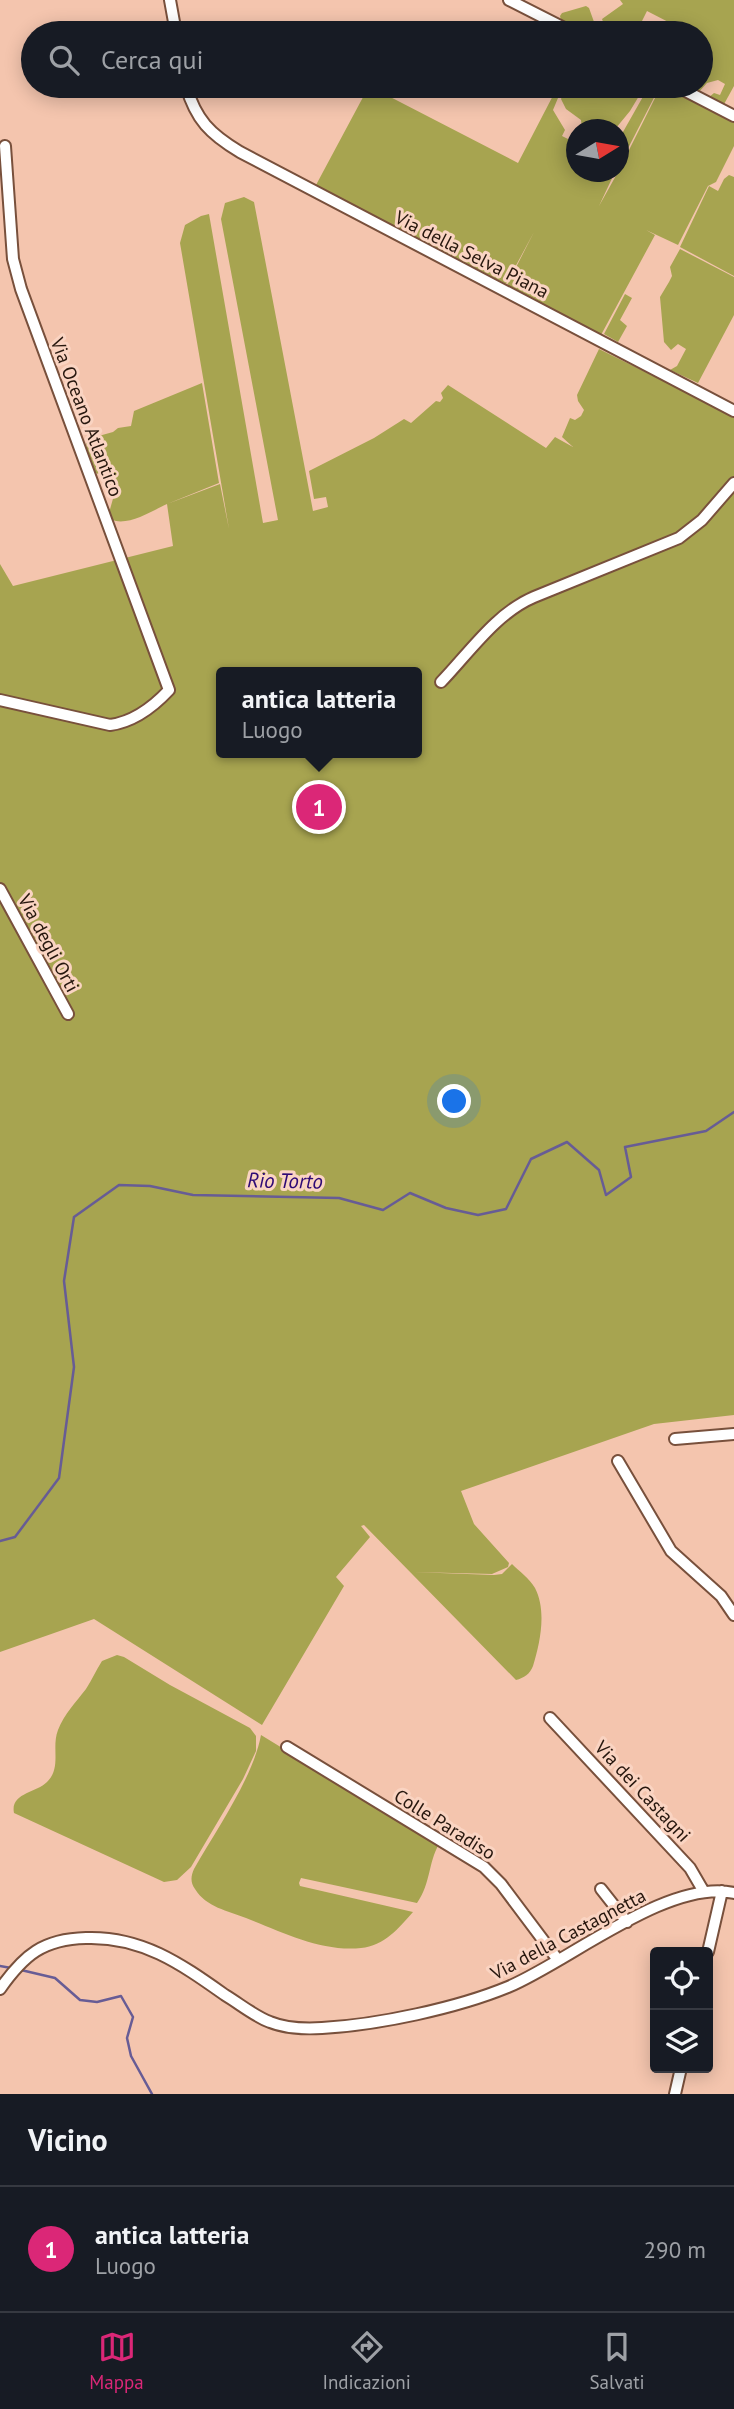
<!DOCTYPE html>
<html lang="it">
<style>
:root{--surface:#171b24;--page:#20242c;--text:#f1f3f6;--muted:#9ea1a6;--line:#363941;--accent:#db2777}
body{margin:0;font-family:"PT Sans",sans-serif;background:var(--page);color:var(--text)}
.controls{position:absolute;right:21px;bottom:21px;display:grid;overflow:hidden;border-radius:7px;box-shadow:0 4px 18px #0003}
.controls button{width:63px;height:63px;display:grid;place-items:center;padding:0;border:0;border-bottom:2px solid var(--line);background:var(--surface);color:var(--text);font:35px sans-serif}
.compass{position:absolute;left:566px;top:119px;width:63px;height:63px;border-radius:50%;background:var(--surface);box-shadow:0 4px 18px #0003;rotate:79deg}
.you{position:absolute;left:455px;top:1102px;width:24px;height:24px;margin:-18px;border:5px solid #fff;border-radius:50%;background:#1a73e8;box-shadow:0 0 0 10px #1a73e833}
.badge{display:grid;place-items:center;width:46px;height:46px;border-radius:50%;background:var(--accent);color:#fff;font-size:23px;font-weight:700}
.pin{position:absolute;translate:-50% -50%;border:4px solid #fff;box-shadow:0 2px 7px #0006}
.popup{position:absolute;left:216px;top:667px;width:206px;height:91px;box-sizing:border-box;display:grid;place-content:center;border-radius:7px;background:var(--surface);filter:drop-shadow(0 2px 5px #0005);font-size:23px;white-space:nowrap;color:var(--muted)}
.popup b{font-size:26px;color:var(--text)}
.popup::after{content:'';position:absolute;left:50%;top:100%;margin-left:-14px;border:14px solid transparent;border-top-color:var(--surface)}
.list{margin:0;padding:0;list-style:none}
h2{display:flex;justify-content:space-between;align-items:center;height:91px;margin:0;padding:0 28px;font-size:30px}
h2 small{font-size:23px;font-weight:400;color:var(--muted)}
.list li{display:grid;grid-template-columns:46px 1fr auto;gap:21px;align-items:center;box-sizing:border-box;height:126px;padding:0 28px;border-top:2px solid var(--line)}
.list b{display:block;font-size:26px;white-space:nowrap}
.list p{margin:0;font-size:23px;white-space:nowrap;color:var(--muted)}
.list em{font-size:23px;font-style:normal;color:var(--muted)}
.icon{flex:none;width:38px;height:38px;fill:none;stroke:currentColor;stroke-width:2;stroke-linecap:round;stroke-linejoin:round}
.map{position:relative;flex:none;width:734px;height:2094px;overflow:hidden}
.search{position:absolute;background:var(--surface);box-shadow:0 4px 18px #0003;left:21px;right:21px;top:21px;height:77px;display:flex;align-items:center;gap:18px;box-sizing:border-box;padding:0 24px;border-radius:38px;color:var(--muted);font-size:26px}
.sheet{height:217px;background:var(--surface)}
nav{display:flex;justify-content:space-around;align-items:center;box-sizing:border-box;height:98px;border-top:2px solid var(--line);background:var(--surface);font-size:19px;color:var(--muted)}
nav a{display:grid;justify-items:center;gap:4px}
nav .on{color:var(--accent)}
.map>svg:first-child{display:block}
.green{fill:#a7a450;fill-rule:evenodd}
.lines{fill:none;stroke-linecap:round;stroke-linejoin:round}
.stream{stroke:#675c95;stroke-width:2.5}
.minor-casing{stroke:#78503c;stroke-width:14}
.minor{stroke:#fff;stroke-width:10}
.labels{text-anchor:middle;stroke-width:6;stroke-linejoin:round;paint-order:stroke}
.street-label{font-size:19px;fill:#27170e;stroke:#fad4c2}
.water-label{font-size:21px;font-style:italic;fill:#2e0975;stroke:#fad4c2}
</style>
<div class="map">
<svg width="734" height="2094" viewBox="0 0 734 2094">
<rect width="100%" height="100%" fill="#f4c5ae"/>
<!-- green -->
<path class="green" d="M620 0H734V86L723 106 708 98 714 93 720 95 725 84 718 80 707 83 698 93 686 86H701V33H676L678 27 647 11 636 33H612L611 25 605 27 602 19 623 4Z
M586 6 589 8 598 33H585L578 29 577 26 573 27 561 20 560 16 562 13Z
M369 86 518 163 558 86H563L553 110 565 130 562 136 576 143V172H615L599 206 618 172 661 86 734 121V146L716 182 708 186 678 245 646 230 655 235 601 335 507 285 534 232 506 284 316 185Z
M566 86H645L630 111 616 128 582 129 581 120 566 109 561 99Z
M649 86H660L619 166V139Z
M729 175 734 177V276L680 247 709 186 718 191 724 179Z
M244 197 254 202 313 511 328 507 326 497 314 499 309 471 374 438 404 419 411 423 436 401 440 402 443 398 441 393 448 385 546 448 555 437 573 447 562 437 570 418 575 420 581 416 584 410 578 401 577 395 599 349 722 410 734 407V1415L654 1424 461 1491 474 1524 509 1563 508 1567 492 1574 413 1572 494 1575 502 1574 512 1564C519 1571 530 1579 535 1588 547 1611 540 1643 533 1666 530 1674 524 1678 516 1680L364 1525 361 1526 370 1537 336 1577 344 1586 262 1725 94 1619 0 1652V564L13 586 173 546 167 504C152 511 129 526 112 520L109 513 114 495 105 485 103 475 95 473 88 458 86 443 95 437 113 432 118 428 131 426 134 411 202 383 219 483 167 504 220 484 229 529 180 243 185 225 201 216 209 214 263 523 278 520 221 219 225 203ZM221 672H417V753H221Z
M680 249 734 277V315L698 383 670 370 677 366 686 349 678 344 671 350 664 342 660 297 669 282 672 276 670 267Z
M625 294 632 298 620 320 627 326 618 342 604 334Z
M117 1655 124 1657 170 1685 250 1728 256 1736V1751L243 1779 191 1867 177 1880 164 1882 14 1813C10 1793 36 1793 47 1782 62 1767 51 1748 58 1730 64 1714 76 1702 86 1689 92 1680 96 1670 102 1661Z
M261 1735 439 1844C428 1863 431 1883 417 1903L301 1878 299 1883 300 1886 413 1912C399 1928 384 1946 361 1948 321 1952 282 1932 246 1918 228 1911 206 1907 195 1889 190 1882 191 1876 194 1869 216 1830 253 1778 261 1735Z"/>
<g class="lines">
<!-- stream -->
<path class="stream" d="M0 1541 15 1537 59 1478 74 1367 64 1281 74 1217 119 1185 150 1186 193 1195 339 1198 383 1210 410 1193 446 1208 478 1215 506 1209 531 1159 567 1142 599 1170 606 1195 631 1177 625 1147 706 1131 734 1112
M0 1966 11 1968
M21 1970 55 1978 80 2000 97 2002 121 1996 133 2017 127 2038 131 2056 152 2094"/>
<!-- minor casing -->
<g class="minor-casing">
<path id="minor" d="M170 0 176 33
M509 0 574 33
M186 86C196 120 210 134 240 152L734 411
M676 86 734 116
M441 682C469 653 496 613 534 597L679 538 702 520 734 483
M0 700 110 725C133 722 154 706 169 690L21 289 13 259 5 146
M0 889 68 1014
M675 1439 734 1434
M618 1461 671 1551 721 1596 734 1615
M550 1718 690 1868 704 1892
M287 1747 484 1867 501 1884 558 1960
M601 1889 627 1922
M708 1952 722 1891
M0 1989C24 1955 43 1939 86 1938 142 1936 181 1964 225 1995 240 2004 254 2016 270 2022 287 2029 305 2029 322 2028 378 2025 457 2008 508 1987 568 1962 669 1878 734 1893
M675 2094 681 2068"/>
</g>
<!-- minor -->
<use href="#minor" class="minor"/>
</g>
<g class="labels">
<!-- street labels -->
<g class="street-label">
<text transform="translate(472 254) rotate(27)" y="7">Via della Selva Piana</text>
<text transform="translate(87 417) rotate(69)" y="7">Via Oceano Atlantico</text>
<text transform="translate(49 943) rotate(62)" y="7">Via degli Orti</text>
<text transform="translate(643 1791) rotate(47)" y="7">Via dei Castagni</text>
<text transform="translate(445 1824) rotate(32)" y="7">Colle Paradiso</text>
<text transform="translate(568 1934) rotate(-28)" y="7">Via della Castagnetta</text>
</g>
<!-- water labels -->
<g class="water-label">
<text transform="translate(285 1181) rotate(1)" y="7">Rio Torto</text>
</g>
</g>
</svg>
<div class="controls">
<button><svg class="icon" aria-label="locate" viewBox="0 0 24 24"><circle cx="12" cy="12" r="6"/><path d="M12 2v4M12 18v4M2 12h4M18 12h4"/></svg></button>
<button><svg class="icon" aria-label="layers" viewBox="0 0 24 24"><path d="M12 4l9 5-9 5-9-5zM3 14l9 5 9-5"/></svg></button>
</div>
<svg class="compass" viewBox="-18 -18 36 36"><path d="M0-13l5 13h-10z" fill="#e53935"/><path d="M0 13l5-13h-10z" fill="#9ea1a6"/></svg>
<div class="you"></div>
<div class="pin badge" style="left:319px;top:807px">1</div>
<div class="popup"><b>antica latteria</b>Luogo</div>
<div class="search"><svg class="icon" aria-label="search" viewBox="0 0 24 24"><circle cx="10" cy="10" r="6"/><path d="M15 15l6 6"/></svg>Cerca qui</div>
</div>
<section class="sheet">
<h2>Vicino<small></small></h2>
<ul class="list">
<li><span class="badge">1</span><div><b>antica latteria</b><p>Luogo</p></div><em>290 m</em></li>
</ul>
</section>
<nav>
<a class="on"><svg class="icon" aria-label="map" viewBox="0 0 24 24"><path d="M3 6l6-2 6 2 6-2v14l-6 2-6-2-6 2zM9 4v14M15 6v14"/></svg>Mappa</a>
<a><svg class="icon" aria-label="directions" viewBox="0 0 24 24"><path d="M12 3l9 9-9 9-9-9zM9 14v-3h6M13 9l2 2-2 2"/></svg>Indicazioni</a>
<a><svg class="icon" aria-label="saved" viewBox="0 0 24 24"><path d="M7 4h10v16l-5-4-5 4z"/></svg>Salvati</a>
</nav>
